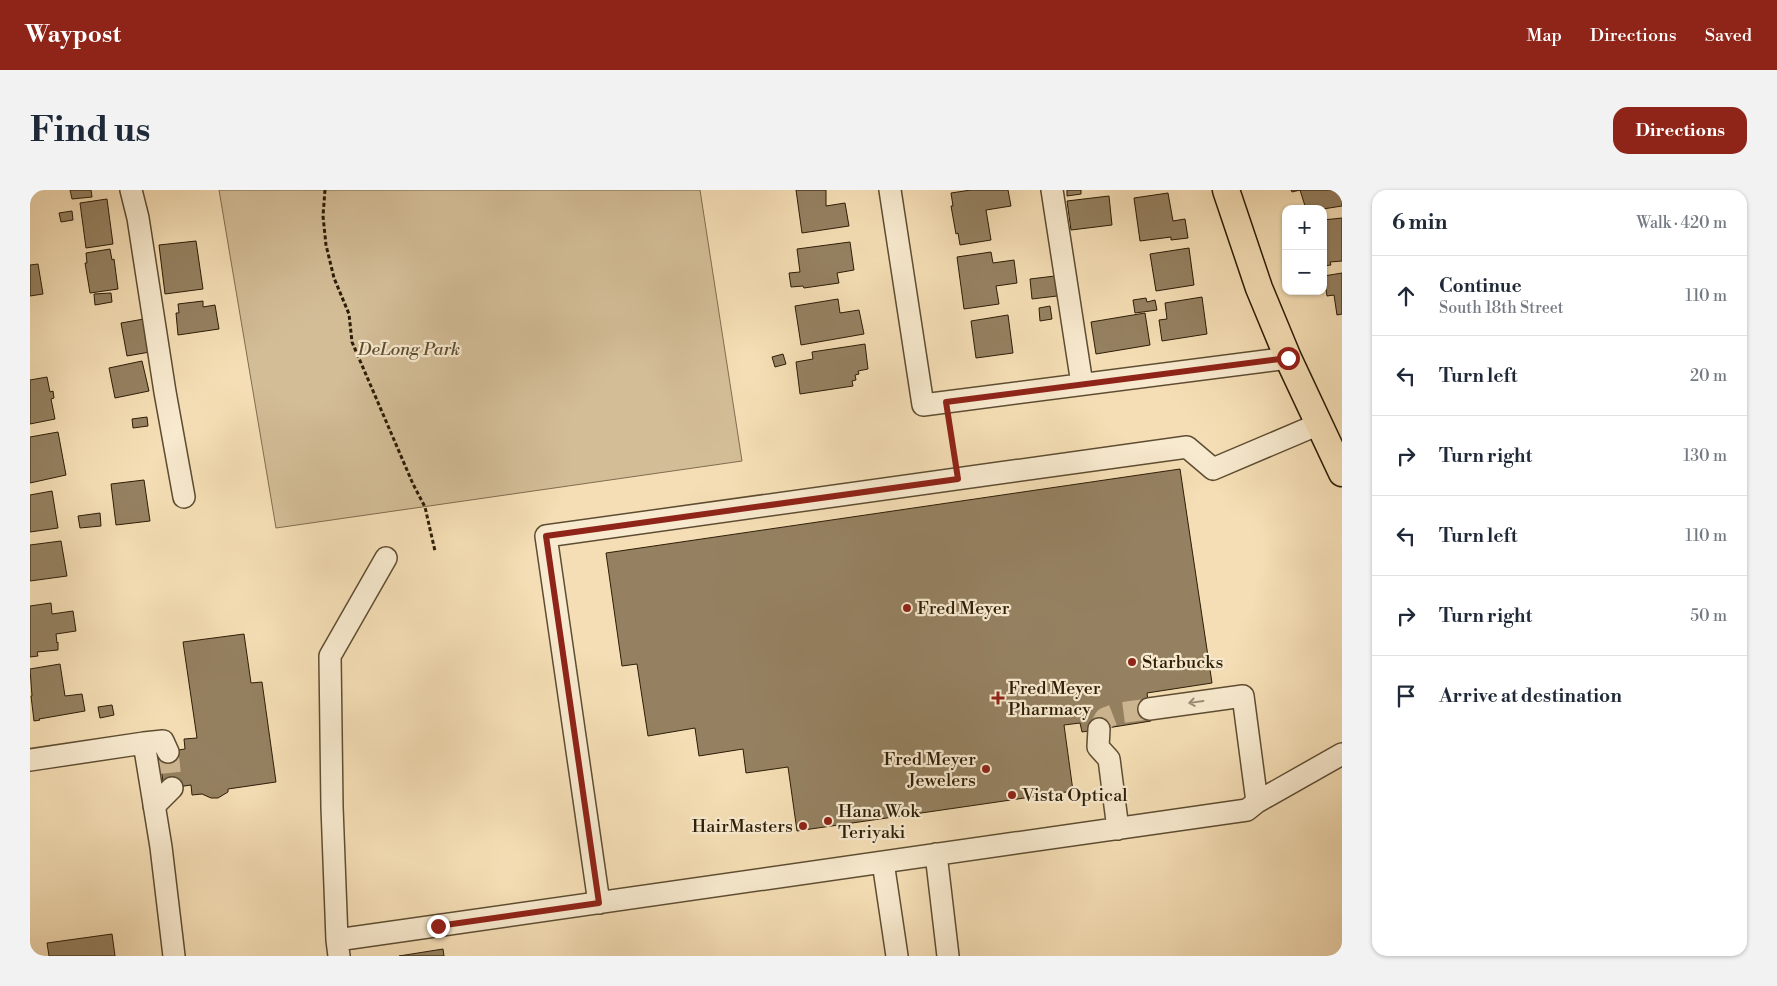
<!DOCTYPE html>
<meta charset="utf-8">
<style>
:root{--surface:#fff;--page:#f2f2f3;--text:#1f2937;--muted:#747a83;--line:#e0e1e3;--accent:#8f2418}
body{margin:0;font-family:"Libre Bodoni",serif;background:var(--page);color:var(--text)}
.controls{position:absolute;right:15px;top:15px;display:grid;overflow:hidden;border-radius:10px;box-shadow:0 1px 4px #0004}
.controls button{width:45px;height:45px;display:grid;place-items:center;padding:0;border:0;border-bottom:1px solid var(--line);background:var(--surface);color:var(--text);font:25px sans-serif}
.stop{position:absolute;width:15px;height:15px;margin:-11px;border:4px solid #8f2418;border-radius:50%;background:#fff}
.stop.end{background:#8f2418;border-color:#fff;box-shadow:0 1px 5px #0008}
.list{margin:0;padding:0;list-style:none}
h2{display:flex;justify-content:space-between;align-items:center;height:65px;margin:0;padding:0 20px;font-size:21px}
h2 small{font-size:16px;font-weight:400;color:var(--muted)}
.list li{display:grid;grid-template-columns:32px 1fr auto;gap:15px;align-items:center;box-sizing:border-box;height:80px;padding:0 20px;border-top:1px solid var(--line)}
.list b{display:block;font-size:19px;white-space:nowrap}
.list p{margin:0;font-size:16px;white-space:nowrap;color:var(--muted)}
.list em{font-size:16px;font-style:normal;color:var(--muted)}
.icon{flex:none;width:28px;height:28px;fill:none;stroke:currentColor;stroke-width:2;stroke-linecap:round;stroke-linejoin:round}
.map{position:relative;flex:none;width:1312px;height:766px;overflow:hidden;border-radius:15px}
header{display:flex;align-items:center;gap:30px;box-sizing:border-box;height:70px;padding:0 25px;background:var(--accent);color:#fff}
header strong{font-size:24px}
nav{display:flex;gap:28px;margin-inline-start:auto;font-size:18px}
.intro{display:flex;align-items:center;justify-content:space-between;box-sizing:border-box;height:120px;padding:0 30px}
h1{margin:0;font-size:35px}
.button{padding:12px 22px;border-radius:15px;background:var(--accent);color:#fff;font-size:18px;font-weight:700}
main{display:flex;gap:30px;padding:0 30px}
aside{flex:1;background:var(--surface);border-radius:15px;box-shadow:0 1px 4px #0004}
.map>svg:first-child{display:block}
.green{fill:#d3bd97;stroke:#806d4f}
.building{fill:#958161;stroke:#2c1d07}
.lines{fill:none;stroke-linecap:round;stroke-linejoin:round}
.minor-tunnel{stroke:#cdb792;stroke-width:21;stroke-dasharray:21 11;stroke-linecap:butt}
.minor-casing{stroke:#5e4d32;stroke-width:24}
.major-casing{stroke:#2c1d07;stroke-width:29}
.path{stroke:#2c1d07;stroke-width:3;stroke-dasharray:4 2.5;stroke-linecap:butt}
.minor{stroke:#f8eacf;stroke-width:21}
.major{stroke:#f5deb5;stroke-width:26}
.oneway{stroke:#9c8e75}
.route{stroke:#8f2418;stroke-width:6}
.poi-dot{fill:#8f2418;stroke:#f8eacf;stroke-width:2}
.labels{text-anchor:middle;stroke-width:4.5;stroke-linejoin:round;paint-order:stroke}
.park-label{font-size:18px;font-style:italic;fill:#5e4d32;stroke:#f8eacf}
.poi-label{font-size:18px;fill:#2c1d07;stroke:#f8eacf;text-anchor:start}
</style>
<header>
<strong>Waypost</strong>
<nav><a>Map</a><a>Directions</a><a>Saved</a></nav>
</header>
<div class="intro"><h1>Find us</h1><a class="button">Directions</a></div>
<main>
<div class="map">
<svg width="1312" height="766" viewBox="0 0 1312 766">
<rect width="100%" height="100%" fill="#f5deb5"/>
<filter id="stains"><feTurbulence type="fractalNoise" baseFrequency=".004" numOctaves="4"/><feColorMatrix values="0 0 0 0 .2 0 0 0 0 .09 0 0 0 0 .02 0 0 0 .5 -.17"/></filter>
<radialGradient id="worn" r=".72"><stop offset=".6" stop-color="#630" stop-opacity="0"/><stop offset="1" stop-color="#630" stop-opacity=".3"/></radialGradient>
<!-- green -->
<path class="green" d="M189 0H670L712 271 246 338Z"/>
<!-- building -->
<path class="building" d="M40 0H61L62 7 42 9Z
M766 0H796V16L815 13 819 36 772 43Z
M941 0H978L981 16 956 20 961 50 930 55 928 43 926 44 921 16H923L921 3Z
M1037 0H1051V4L1037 6Z
M1261 0H1312V16L1293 19H1276L1270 0 1262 2Z
M1138 3 1143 31 1155 29 1158 48 1141 50V47L1110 51 1104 8Z
M1079 6 1082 35 1041 40 1037 11Z
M77 9 83 54 56 58 50 13Z
M42 21 43 30 31 32 29 23Z
M1312 28V71L1300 72 1301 75 1293 76V30Z
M166 51 173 99 135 104 129 55Z
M820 52 824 80 807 83 809 93 774 98 773 96 761 97 759 83 770 82 767 59Z
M1159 58 1164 95 1126 101 1120 64Z
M80 59 82 70 84 69 88 99 60 103 55 73H57L56 63Z
M961 62 963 73 984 70 987 93 966 96 969 114 934 119 927 67Z
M8 74 13 104 0 106V75Z
M1312 83V124L1307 125 1304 105 1297 106 1294 86Z
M1025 86 1027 106 1002 109 1000 89Z
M81 103 82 112 65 115 64 104Z
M1172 107 1177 144 1132 151 1129 130 1137 129 1135 113Z
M1116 108 1117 112 1125 110 1127 120 1105 123 1103 110Z
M808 109 810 123 829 120 834 144 771 155 765 116Z
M173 111V117L185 115 189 139 148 145 146 123H149L148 114Z
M1020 116 1022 129 1010 131 1009 118Z
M1115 123 1120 155 1066 164 1061 132Z
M978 125 983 163 946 168 941 131Z
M114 129 120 162 97 166 91 133Z
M835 154 838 179 828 181 829 184 825 185 826 190 822 191 823 196 770 204 766 172 783 169 782 162Z
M753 164 756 174 745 177 742 167Z
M112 171 119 201 85 208 79 178Z
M17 187 20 202 23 201 24 208 21 209 25 229 0 234V190Z
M117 227 118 236 103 238 102 229Z
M28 242 36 285 0 293V247Z
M1150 279 1182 493 1117 503 1121 531 1052 542 1050 533 1034 535 1043 601 767 641 758 577 716 583 713 559 669 566 665 538 618 546 607 474 592 476 576 363Z
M114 290 120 331 86 335 81 294Z
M22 301 28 338 0 342V305Z
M70 323 71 336 50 338 48 326Z
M31 351 37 386 0 391V355Z
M21 413 22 424 43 421 46 441 26 444 27 453 28 452V460L7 462 8 466 0 467V416Z
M214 444 221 493 232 492 246 592 198 599V602L188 608H181L172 604 162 605 161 595 134 599 129 563 155 559 154 549 167 548 153 452Z
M30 474 35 506 52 504 55 521 9 529 10 530 4 531 1 506H2L0 479Z
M82 515 84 525 70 528 68 517Z
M82 744 85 766H19L17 753Z
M413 759 414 766H369Z"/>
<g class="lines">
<!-- minor-tunnel -->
<path class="minor-tunnel" d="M1069 539 1075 528 1088 523 1119 519
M138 562 142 598"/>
<!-- minor casing -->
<g class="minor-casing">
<path id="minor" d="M101 0 108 28 135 202 154 307
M860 0 893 215 1258 168
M1022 0 1052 194
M1119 519 1213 506 1227 612
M1069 539 1068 557 1079 569 1088 639
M114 553 133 551 138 562
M0 570 114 553 131 657 144 766
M124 616 142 598
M906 664 918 766
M853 672 867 766
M569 713 516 346 1157 257 1183 279 1289 234
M307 750 302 617 300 466 356 368
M309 766 307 750 1217 620 1227 612 1312 564"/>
</g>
<!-- major casing -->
<g class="major-casing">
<path id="major" d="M1196 0 1229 98 1258 168 1312 283"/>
</g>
<!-- path -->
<path class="path" d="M295 0 293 26 296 55 304 88 319 124 322 152 383 294 395 317 405 361
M919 233 925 269"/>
<!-- minor -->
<use href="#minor" class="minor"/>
<!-- major -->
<use href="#major" class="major"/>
</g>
<!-- one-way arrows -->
<defs><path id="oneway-shaft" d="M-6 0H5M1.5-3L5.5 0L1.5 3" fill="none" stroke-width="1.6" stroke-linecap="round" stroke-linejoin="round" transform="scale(1.25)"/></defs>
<use class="oneway" href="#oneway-shaft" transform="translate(1166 512) rotate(172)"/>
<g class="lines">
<!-- route -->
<path class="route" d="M408 736 569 713 516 346 928 289 916 212 1258 168"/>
</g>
<!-- markers -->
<g class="poi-dot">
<circle cx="877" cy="418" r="5"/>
<circle cx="1102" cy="472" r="5"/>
<path d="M965.5 500.5h5v5h5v5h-5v5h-5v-5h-5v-5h5z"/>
<circle cx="956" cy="579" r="5"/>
<circle cx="982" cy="605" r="5"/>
<circle cx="798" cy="631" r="5"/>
<circle cx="773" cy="636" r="5"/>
</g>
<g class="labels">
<!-- park labels -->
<g class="park-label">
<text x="379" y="165">DeLong Park</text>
</g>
<!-- poi labels -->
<g class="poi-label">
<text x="887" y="424">Fred Meyer</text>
<text x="1112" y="478">Starbucks</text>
<text x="978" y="504">Fred Meyer<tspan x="978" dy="21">Pharmacy</tspan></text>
<text x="946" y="575" text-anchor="end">Fred Meyer<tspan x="946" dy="21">Jewelers</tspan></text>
<text x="992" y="611">Vista Optical</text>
<text x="808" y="627">Hana Wok<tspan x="808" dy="21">Teriyaki</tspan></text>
<text x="763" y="642" text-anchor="end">HairMasters</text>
</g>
</g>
<rect width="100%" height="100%" filter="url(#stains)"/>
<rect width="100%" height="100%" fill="url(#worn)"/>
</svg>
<div class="controls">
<button>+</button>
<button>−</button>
</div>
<div class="stop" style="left:1258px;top:168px"></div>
<div class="stop end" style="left:408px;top:736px"></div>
</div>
<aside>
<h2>6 min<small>Walk · 420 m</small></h2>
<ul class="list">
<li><svg class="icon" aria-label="ahead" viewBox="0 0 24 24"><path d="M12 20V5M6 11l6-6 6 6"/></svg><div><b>Continue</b><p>South 18th Street</p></div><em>110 m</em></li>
<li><svg class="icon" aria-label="left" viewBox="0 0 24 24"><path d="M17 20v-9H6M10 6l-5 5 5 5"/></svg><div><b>Turn left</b></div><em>20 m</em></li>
<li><svg class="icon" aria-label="right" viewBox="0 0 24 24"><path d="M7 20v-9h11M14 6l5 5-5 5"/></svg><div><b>Turn right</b></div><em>130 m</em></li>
<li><svg class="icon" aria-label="left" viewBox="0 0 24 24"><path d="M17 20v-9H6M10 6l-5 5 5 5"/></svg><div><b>Turn left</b></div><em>110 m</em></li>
<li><svg class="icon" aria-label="right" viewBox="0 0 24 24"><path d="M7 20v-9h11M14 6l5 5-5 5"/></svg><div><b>Turn right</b></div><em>50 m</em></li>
<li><svg class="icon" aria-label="arrive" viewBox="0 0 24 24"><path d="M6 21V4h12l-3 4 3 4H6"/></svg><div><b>Arrive at destination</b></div></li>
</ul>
</aside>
</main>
